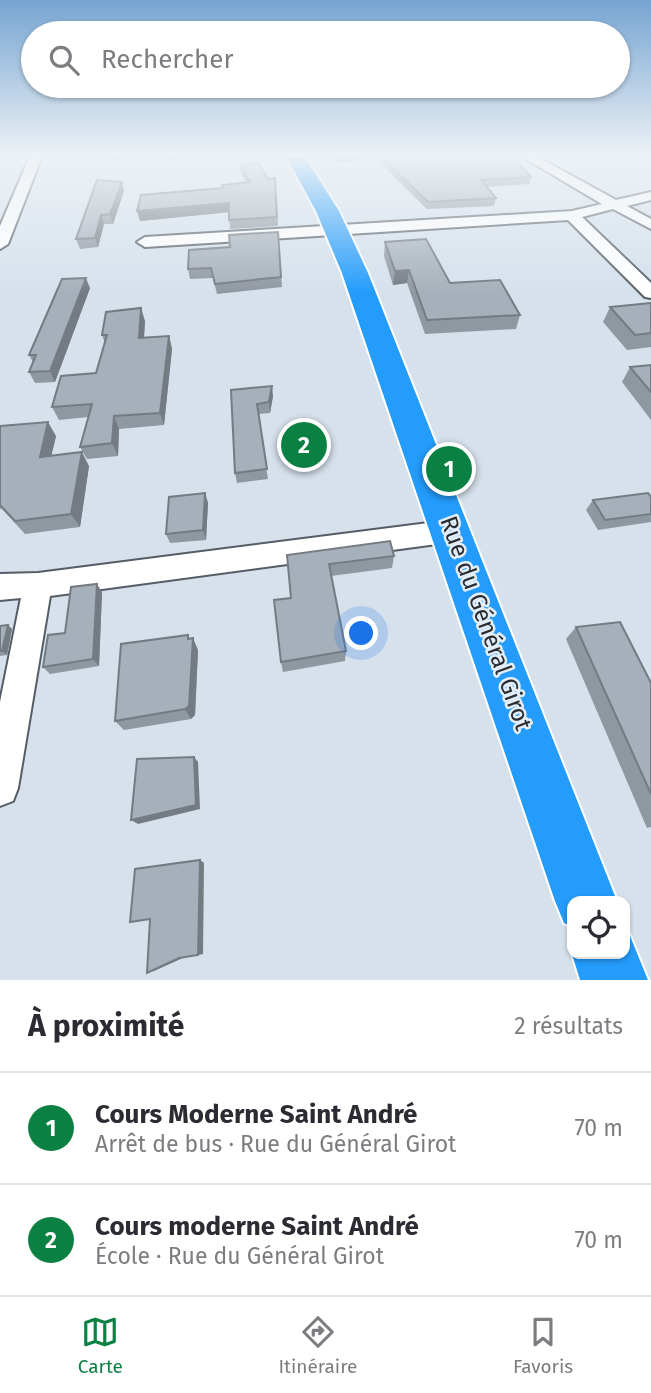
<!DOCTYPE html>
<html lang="fr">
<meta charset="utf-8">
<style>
:root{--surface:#fff;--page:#f2f2f3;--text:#2b2b33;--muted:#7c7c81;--line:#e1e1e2;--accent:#0b8043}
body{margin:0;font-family:"Fira Sans",sans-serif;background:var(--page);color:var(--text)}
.controls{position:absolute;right:21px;bottom:21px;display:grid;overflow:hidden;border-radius:14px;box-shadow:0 2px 5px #0004}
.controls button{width:63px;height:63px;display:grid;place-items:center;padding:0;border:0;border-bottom:2px solid var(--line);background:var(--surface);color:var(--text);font:35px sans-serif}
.you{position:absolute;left:362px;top:634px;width:24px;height:24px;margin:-18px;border:5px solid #fff;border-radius:50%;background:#1a73e8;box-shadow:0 0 0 10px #1a73e833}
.badge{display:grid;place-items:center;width:46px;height:46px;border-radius:50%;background:var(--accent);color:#fff;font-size:23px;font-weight:700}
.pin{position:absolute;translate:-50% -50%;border:4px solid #fff;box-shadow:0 2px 7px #0006}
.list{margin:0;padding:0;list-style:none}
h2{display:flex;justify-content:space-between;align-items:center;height:91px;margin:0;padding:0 28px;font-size:30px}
h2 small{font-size:23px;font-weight:400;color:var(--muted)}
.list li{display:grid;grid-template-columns:46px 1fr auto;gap:21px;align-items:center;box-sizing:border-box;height:112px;padding:0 28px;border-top:2px solid var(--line)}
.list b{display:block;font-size:26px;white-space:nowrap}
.list p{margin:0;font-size:23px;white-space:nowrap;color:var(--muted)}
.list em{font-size:23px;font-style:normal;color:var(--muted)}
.icon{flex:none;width:38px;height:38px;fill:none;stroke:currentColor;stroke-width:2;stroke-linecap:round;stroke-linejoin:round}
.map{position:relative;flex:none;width:651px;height:980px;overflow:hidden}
.search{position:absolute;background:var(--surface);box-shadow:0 2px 5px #0004;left:21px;right:21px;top:21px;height:77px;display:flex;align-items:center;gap:18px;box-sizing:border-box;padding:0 24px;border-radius:38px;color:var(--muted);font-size:26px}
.sheet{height:315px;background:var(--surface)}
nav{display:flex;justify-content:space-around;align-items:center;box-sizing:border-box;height:98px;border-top:2px solid var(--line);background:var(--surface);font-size:19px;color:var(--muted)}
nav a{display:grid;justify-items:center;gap:4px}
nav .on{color:var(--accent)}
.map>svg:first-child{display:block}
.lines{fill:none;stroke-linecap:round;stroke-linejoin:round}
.street-casing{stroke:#545d66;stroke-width:4}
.highway-casing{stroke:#fff;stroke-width:4}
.street{fill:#fff;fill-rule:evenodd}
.highway{fill:#239cfb;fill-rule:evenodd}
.wall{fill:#8f97a0}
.shaded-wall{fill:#747b82}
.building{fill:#a6b0ba;stroke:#747b82;stroke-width:2}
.labels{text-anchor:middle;stroke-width:5;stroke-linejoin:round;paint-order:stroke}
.street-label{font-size:24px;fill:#292d31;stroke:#e3eef9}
</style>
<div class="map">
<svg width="651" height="980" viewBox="0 0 651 980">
<rect width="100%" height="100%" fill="#d6e1ec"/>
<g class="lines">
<!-- street casing -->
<g class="street-casing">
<path id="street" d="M30 156H42L8 244 0 249V226Z
M521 156H536L616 200 651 192V200L627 206 651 219V229L613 209 582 217 651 283V298L645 297 568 220 145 247 137 242 145 237 572 211 602 204Z
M452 520 461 523 465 531 461 539 452 542 50 596 18 788 13 801 0 806V702L21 598 0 600V574L38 573Z"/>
</g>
<!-- highway casing -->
<g class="highway-casing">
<path id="highway" d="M286 156H304L339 211 368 273 617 901H572V927L564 923 555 901 342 273 316 211Z
M625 929 628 931 648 980H580L572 954H625Z"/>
</g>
<!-- street -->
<use href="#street" class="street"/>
<!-- highway -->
<use href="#highway" class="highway"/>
</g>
<!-- wall -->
<path class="wall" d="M328 156H509L531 177 529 184 487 187 496 198 494 206 427 209 375 158 335 163Z
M240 165 268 179 275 178 278 226 230 229 229 212 140 221 222 188 246 182 241 174Z
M124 191 113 224H104L98 247 80 249 76 239Z
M278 232 282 287 217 294 213 278 190 279 188 269 230 247Z
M385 242 450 283 520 315 516 329 425 334 407 283 393 285 384 256Z
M90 288 55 382 35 383 29 372 33 362 29 355Z
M651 303V347L627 350 603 322 610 307Z
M145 321 144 338 169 336 172 349 164 425 119 429 118 456 87 459 80 447 88 417 59 420 52 407 96 373 105 343 102 335Z
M651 365V420L622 382 630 367Z
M231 390 273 396 270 413 258 414 268 479 237 483 235 473Z
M0 426 56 436 51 456 89 466 80 527 25 534 1 508 0 510Z
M205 493 208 503 206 540 170 543 166 534Z
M651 497V522L598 530 586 510 593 500Z
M287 555 394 556 392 568 331 576 346 651 345 661 283 672 281 662 291 598Z
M102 592 99 666 50 674 43 667 65 633Z
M0 626 12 629 7 655 0 656Z
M576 627 651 683V827L647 828 566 639Z
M190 639 198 650 195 715 191 719 124 730 115 721Z"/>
<!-- shaded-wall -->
<path class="shaded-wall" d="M108 156H156L109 161Z
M167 156H203L168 161Z
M335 156H375V158L335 163Z
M122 182 124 191 113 224 110 214Z
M229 203 230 212 140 221 137 211Z
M101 215 104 224 98 247 95 238Z
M409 270 407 283 393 285 395 271Z
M86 278 90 288 55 382 50 371Z
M141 308 145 321 143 351 139 338Z
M169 336 172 349 164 425 160 413Z
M272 386 273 396 270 413 269 402Z
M114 416 119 429 118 456 112 443Z
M48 422 56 436 48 470 40 457Z
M82 452 89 466 80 527 71 514Z
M205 493 208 503 206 540 203 530Z
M97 584 102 592 99 666 93 659Z
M8 625 12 629 7 655 2 651Z
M188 635 192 644 193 638 198 650 195 715 191 719 185 709Z
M194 757 198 762 200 809 138 824 131 820Z
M200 860 204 863 203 954 198 955Z
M185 957 154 971 147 973 179 958Z"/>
<!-- building -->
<path class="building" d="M380 156H509L514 158 531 177 481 180 496 198 428 202Z
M258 163 268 179 275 178 277 217 229 220V203L137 211 141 195 223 188 222 185 250 182 240 165Z
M97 180 122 182 110 214 101 215 95 238 76 239Z
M278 232 281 277 215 284 211 268 188 269 189 250 230 247 229 235Z
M426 239 450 283 500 280 520 315 427 320 409 270 395 271 385 242Z
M86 278 50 371 29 372 36 355H29L62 279Z
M651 303V333L635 335 610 307Z
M141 308 139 338 169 336 160 413 114 416 112 443 80 447 92 404 52 407 61 376 96 373 107 335H102L106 312Z
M651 365V392L630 367Z
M272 386 269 402 257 404 267 469 235 473 231 390Z
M48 422 40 457 82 452 71 514 15 521 0 505V426Z
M205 493 203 530 166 534 169 497Z
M648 493 651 497V514L605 520 593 500Z
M390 541 394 556 329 564 346 651 281 662 274 600 291 598 287 555Z
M97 584 93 659 43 667 48 635 65 633 71 587Z
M620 622 651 683V794L576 627Z
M8 625 2 651H0V626Z
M188 635V639L193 638 189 706 185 709 115 721 121 644Z
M194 757 196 805 131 820 137 759Z
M200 860 198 955 179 958 147 973 150 919 130 922 135 869Z"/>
<!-- sky -->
<linearGradient id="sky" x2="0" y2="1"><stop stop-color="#76a4d1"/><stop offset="0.53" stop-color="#edf2f6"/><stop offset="1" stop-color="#edf2f6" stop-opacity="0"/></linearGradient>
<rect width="651" height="293" fill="url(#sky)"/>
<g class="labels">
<!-- street labels -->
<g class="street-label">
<text transform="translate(486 623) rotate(70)" y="8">Rue du Général Girot</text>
</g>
</g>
</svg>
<div class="controls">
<button><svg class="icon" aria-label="locate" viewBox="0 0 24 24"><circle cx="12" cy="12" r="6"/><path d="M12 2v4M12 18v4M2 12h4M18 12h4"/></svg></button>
</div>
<div class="you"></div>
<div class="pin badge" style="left:449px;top:469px">1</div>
<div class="pin badge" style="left:304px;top:445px">2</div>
<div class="search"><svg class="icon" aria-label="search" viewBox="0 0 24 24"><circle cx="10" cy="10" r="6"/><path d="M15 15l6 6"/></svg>Rechercher</div>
</div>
<section class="sheet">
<h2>À proximité<small>2 résultats</small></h2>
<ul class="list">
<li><span class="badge">1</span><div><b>Cours Moderne Saint André</b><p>Arrêt de bus · Rue du Général Girot</p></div><em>70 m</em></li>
<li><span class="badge">2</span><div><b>Cours moderne Saint André</b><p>École · Rue du Général Girot</p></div><em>70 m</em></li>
</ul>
</section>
<nav>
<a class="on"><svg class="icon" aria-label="map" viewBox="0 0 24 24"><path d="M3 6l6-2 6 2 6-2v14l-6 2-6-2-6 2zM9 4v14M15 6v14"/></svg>Carte</a>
<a><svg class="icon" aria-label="directions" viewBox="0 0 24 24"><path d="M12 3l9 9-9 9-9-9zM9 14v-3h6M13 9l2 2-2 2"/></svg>Itinéraire</a>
<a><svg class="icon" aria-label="saved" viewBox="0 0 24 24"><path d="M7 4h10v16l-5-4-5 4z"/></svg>Favoris</a>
</nav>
